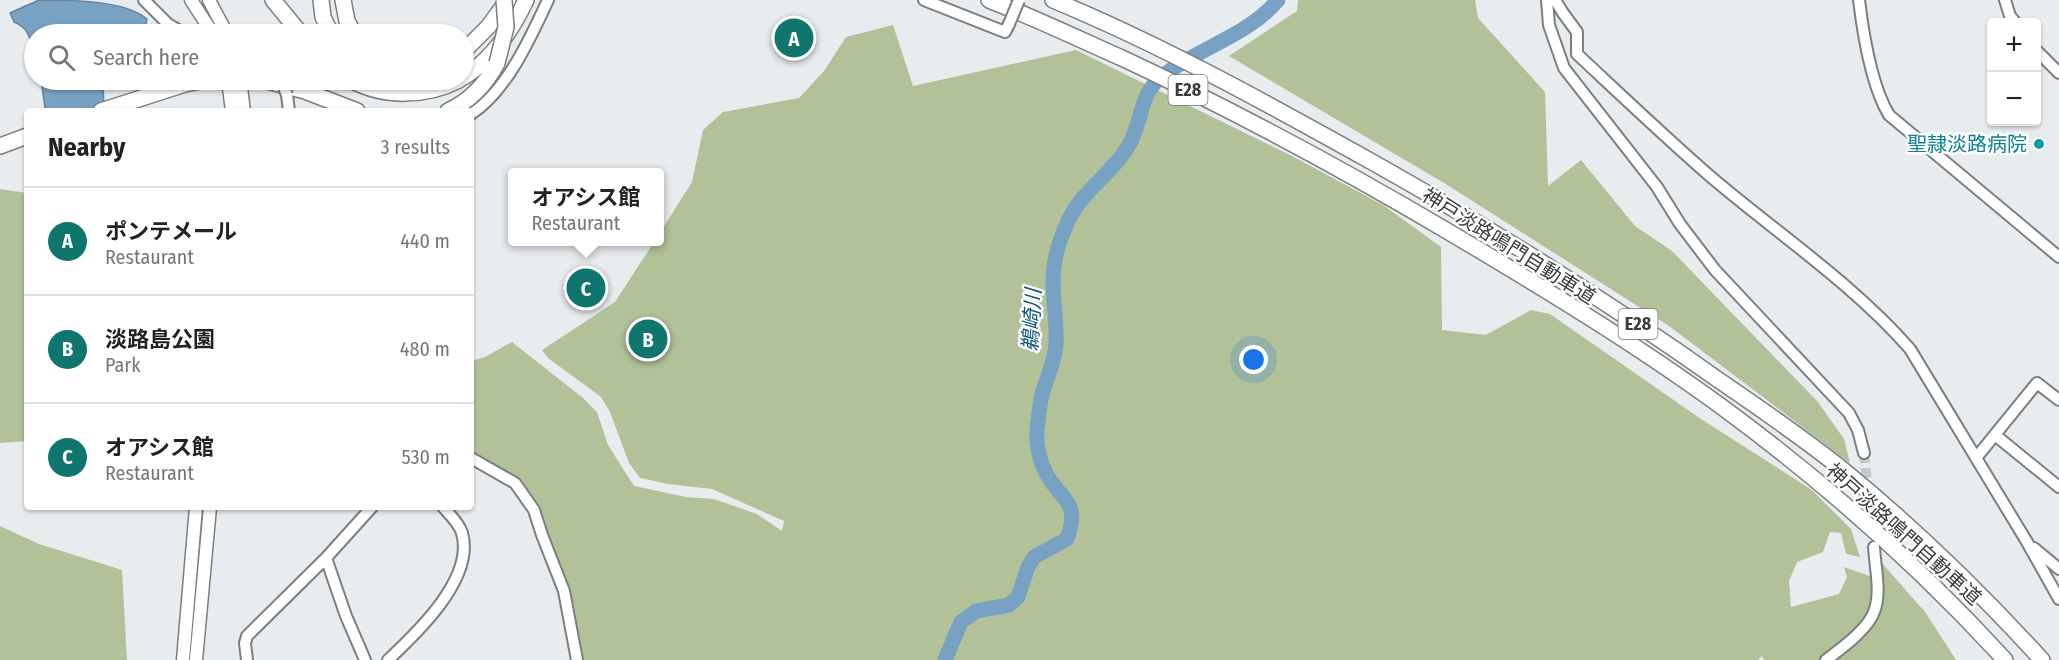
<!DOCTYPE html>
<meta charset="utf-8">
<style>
:root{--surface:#fff;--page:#f2f2f2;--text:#222;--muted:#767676;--line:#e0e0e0;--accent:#0f766e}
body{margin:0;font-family:"Fira Sans Condensed","Noto Sans JP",sans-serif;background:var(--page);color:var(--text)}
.controls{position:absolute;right:18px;top:18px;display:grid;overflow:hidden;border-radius:6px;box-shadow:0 2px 4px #0004}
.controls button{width:54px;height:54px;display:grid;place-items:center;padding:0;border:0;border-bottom:2px solid var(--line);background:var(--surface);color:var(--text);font:30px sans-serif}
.you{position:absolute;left:1254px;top:360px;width:21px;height:21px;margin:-15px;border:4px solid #fff;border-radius:50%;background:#1a73e8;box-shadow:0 0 0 9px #1a73e833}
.badge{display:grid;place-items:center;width:39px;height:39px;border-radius:50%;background:var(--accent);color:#fff;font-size:20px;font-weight:700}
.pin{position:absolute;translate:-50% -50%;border:3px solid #fff;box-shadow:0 2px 6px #0006}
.popup{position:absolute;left:508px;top:168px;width:156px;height:78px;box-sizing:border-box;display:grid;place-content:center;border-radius:6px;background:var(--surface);filter:drop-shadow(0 2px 4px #0005);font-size:20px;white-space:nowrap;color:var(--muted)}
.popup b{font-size:22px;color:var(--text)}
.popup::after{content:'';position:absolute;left:50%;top:100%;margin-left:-12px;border:12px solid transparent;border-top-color:var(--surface)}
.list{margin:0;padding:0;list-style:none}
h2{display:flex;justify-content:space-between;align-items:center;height:78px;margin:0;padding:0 24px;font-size:26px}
h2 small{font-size:20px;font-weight:400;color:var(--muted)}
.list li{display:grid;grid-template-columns:39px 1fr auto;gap:18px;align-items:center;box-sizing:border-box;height:108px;padding:0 24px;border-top:2px solid var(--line)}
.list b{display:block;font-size:22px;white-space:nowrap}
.list p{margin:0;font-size:20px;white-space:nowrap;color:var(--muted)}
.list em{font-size:20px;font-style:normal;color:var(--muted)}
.icon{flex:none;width:33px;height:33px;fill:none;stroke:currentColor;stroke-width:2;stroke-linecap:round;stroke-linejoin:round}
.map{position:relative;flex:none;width:2059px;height:660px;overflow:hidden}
.search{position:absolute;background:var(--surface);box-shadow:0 2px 4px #0004;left:24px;top:24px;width:450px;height:66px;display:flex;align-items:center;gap:15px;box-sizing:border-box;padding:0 21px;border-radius:33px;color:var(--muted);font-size:22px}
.panel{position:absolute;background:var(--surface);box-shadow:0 2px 4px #0004;left:24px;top:108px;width:450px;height:402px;border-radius:6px}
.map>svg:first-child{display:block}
.green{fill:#b2c198}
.water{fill:#77a2c4;stroke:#65839c;stroke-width:1.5}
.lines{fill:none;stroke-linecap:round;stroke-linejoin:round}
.river{stroke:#77a2c4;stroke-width:15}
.minor-tunnel{stroke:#c6c9cb;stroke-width:10;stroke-dasharray:10 5;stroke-linecap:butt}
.minor-casing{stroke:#7c7f81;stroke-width:14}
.major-casing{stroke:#7c7f81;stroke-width:15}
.highway-casing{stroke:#7c7f81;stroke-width:18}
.minor{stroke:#fff;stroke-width:10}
.major{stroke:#fff;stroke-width:12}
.highway{stroke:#fff;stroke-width:15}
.minor-bridge-casing{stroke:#7c7f81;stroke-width:14;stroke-linecap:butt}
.highway-bridge-casing{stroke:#7c7f81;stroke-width:18;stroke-linecap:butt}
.minor-bridge{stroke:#fff;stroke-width:10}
.highway-bridge{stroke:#fff;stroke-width:15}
.culture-dot{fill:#0f9aa8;stroke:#fff;stroke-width:2}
.labels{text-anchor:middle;stroke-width:5;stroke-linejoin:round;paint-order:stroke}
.shield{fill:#fff;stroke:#767677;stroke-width:1.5}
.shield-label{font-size:18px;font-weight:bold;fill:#3b3c3d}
.culture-label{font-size:20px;fill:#0d838f;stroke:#fff;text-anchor:end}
.street-label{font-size:20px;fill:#3b3c3d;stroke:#fff}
.water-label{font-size:21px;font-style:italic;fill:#0b5581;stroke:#fff}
</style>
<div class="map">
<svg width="2059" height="660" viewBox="0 0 2059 660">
<rect width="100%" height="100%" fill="#e9ecef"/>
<!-- green -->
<path class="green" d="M1298 0H1475L1478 18 1545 92 1548 186 1581 160 1635 226 1672 251 1818 402 1844 439 1850 463 1669 326 1444 183 1229 56 1297 11Z
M893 25 913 86 1076 50 1292 156 1383 205 1441 247 1442 330 1486 335 1531 310 1550 314 1698 417 1812 490 1851 529 1860 557 1846 554 1841 533 1830 532 1823 552 1797 562 1789 581 1791 607 1839 594 1847 577 1844 567 1878 579 1881 562 1925 612 1956 660H1764L1762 656 1758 660H583L563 571 515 477 471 451V361L485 357 512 342 583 398 597 412 608 445 634 486 686 497 714 499 757 514 782 531 784 521 712 489 668 484 640 478 629 463 610 412 601 397 548 358 542 350 615 302 654 242H660V233L692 182 703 130 723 112 799 98 824 71 846 37Z
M0 189 27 193V441L0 443Z
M0 526 39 544 122 570 127 660H0Z"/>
<!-- water -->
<path class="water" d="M39 0C71 0 125 0 147 19L144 34H34V51C29 37 29 28 14 22L10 13Z
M41 80H103L104 111H48L45 108Z"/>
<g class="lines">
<!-- river -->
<path class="river" d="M945 660 961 622 976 611 1009 605 1018 597 1028 567 1034 557 1067 539C1082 498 1058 500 1045 471 1038 457 1035 438 1038 422 1039 412 1040 401 1043 391 1048 375 1055 361 1056 343 1057 322 1053 301 1053 280 1053 259 1060 238 1069 219 1083 190 1113 173 1129 145 1141 125 1140 96 1158 80 1195 48 1246 38 1278 0"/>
<!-- minor-tunnel -->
<path class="minor-tunnel" d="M1864 453 1874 547"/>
<!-- minor casing -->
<g class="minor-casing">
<path id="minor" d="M144 0 168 24 185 34
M924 0 1005 32 1009 24
M1547 0 1549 25 1564 68 1657 187 1680 224 1715 270 1849 413 1858 430 1864 453
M1555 0 1563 13 1577 32V54C1621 95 1665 137 1711 177 1778 234 1852 283 1910 349L2027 542 2059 599
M1859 0C1863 33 1872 87 1889 115L2059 257
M2005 0 2010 16 2015 22
M2036 50 2059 73
M287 95 289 111
M471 114C506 92 531 37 548 0
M1995 435 2059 487
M471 458 515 483 534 510 542 535 564 591 577 660
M1976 458 2037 383 2059 400
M2034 548 2059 569
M326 558 346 616 365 660
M247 660 245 643 247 636 326 558 372 507
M388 660C418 632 475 578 462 533 459 523 450 515 443 507
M1826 660C1842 648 1870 628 1875 609 1881 591 1875 566 1874 547"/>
</g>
<!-- major casing -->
<g class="major-casing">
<path id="major" d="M191 0 213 34
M209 0 227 34
M228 80 232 111
M240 80 244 111
M183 660 196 507
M196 660 210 507"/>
</g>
<!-- highway casing -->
<g class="highway-casing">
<path id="highway" d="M273 0 301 34
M321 0 323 17 331 34
M343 0 347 21 354 34
M989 0C1035 18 1079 39 1124 59 1237 112 1346 171 1454 235 1545 289 1637 345 1722 407 1824 482 1920 567 2005 660
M1053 0C1164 46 1270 105 1374 163 1493 230 1609 302 1720 381 1761 409 1803 438 1842 469 1913 527 1980 592 2042 660
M464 51 488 27 508 0
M464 77C492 59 512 30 526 0
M263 80 305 91 357 111
M351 80C384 98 426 97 459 80
M101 111 185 84 205 80
M448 111C470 101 486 84 497 63
M0 146 27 136"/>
</g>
<!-- minor -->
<use href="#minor" class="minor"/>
<!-- major -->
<use href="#major" class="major"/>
<!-- highway -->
<use href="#highway" class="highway"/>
<!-- minor-bridge casing -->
<g class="minor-bridge-casing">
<path id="minor-bridge" d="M1009 24 1019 0
M281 80 287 95"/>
</g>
<!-- highway-bridge casing -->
<g class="highway-bridge-casing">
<path id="highway-bridge" d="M497 63 506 27 504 0"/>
</g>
<!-- minor-bridge -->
<use href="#minor-bridge" class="minor-bridge"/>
<!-- highway-bridge -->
<use href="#highway-bridge" class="highway-bridge"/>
</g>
<!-- markers -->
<circle class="culture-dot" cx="2039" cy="144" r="6"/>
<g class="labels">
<!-- shield labels -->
<g class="shield">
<rect x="1168.5" y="75" width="39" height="30" rx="4.5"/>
<rect x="1618.5" y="309" width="39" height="30" rx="4.5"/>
</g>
<g class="shield-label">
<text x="1188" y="96">E28</text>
<text x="1638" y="330">E28</text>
</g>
<!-- culture labels -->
<g class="culture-label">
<text x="2027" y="151">聖隷淡路病院</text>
</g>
<!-- street labels -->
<g class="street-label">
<text transform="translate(1509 246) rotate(32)" y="7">神戸淡路鳴門自動車道</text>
<text transform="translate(1904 534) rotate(42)" y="7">神戸淡路鳴門自動車道</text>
</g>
<!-- water labels -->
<g class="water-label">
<text transform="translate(1032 320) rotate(-87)" y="7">鵜崎川</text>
</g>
</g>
</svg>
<div class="controls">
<button>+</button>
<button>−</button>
</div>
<div class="you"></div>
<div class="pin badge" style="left:794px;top:38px">A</div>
<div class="pin badge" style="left:648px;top:339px">B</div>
<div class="pin badge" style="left:586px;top:288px">C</div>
<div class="popup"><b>オアシス館</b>Restaurant</div>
<div class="search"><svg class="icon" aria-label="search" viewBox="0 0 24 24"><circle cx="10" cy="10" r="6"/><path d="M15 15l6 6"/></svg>Search here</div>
<section class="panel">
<h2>Nearby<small>3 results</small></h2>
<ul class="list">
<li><span class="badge">A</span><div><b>ポンテメール</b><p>Restaurant</p></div><em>440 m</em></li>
<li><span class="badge">B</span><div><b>淡路島公園</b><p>Park</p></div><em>480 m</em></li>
<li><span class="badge">C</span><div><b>オアシス館</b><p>Restaurant</p></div><em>530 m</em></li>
</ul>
</section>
</div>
